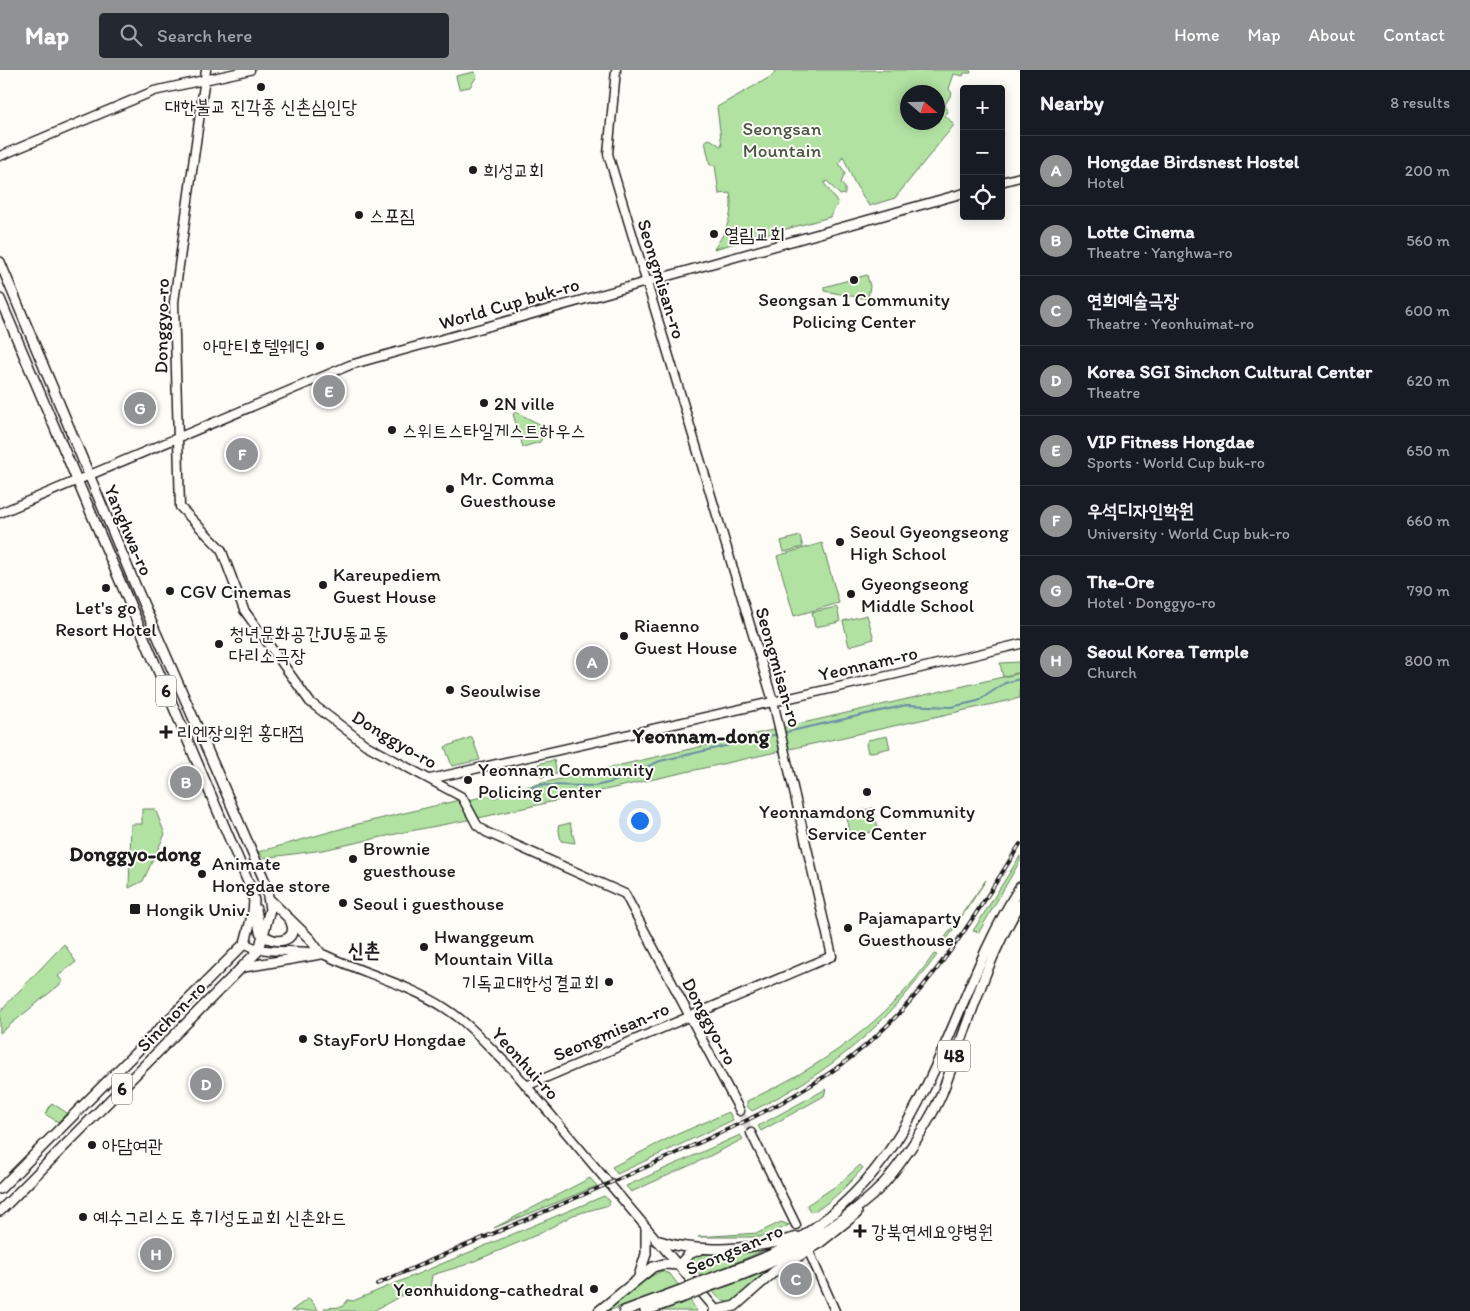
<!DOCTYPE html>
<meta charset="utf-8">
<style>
:root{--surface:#171b24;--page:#242831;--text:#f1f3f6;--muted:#9ea1a6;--line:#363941;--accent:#919294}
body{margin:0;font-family:Itim,"Poor Story",sans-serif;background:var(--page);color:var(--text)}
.controls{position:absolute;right:15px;top:15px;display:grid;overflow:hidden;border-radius:5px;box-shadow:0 2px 12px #0003}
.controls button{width:45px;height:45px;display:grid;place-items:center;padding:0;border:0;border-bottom:1px solid var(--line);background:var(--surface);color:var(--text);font:25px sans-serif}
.compass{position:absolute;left:900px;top:15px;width:45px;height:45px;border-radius:50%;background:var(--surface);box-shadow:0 2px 12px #0003;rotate:110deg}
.you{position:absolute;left:639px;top:750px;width:18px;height:18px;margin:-12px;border:4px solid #fff;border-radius:50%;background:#1a73e8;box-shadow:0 0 0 8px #1a73e833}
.badge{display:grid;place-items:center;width:32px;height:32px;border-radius:50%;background:var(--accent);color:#fff;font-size:16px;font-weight:700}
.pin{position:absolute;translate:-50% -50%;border:2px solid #fff;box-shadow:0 1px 5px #0006}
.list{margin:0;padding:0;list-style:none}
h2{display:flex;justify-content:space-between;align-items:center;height:65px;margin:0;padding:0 20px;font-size:21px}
h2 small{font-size:16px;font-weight:400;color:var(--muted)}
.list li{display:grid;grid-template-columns:32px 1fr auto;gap:15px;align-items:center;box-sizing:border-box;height:70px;padding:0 20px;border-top:1px solid var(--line)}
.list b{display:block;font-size:19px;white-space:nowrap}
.list p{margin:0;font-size:16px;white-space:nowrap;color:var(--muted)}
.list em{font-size:16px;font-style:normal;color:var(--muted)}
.icon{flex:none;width:28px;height:28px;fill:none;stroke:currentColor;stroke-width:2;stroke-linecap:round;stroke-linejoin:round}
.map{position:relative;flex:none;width:1020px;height:1241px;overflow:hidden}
header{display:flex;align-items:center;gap:30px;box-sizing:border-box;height:70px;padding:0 25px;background:var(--accent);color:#fff}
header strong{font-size:24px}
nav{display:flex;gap:28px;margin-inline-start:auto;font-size:18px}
.search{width:350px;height:45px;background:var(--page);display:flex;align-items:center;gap:12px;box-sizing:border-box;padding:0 18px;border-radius:5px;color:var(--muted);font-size:19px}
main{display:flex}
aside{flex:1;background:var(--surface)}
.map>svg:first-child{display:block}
.green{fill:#b1e2a2;stroke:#667f5f;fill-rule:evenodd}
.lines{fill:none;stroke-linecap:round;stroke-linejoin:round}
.stream{stroke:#698da4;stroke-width:2}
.secondary-tunnel{stroke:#dbdad6;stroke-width:8;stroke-dasharray:8 4;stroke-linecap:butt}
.secondary-casing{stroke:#1c1c1c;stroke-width:11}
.primary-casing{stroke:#1c1c1c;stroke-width:12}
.secondary{stroke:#fdfcf7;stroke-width:8}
.primary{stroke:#fdfcf7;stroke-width:9}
.rail-casing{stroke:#1c1c1c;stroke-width:4}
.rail{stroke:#fdfcf7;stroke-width:2;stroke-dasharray:5.5;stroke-linecap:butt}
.primary-bridge-casing{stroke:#1c1c1c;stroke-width:12;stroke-linecap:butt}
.primary-bridge{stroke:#fdfcf7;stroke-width:9}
.poi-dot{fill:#1c1c1c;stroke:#fdfcf7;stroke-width:2}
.labels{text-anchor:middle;stroke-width:4;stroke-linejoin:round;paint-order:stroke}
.shield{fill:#fdfcf7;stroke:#605f5e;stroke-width:1}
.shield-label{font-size:18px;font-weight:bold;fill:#1c1c1c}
.poi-label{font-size:19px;fill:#1c1c1c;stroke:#fdfcf7;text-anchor:start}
.park-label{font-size:19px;fill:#495744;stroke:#fdfcf7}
.street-label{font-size:19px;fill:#1c1c1c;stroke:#fdfcf7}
.neighbourhood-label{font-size:20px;font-weight:bold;fill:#1c1c1c;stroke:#fdfcf7}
.quarter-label{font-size:21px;font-weight:bold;fill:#1c1c1c;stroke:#fdfcf7}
</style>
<header>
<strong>Map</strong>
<div class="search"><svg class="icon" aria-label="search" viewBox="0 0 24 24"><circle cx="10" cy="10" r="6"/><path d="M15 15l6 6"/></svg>Search here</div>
<nav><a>Home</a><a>Map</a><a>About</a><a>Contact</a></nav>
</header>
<main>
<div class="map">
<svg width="1020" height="1241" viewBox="0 0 1020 1241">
<rect width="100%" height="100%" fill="#fdfcf7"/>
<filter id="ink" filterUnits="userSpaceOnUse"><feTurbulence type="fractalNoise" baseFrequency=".02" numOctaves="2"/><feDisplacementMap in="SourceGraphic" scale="10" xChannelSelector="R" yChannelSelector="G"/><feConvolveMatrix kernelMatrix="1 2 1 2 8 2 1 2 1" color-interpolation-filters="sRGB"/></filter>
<g filter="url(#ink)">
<!-- green -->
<path class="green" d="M776 0H970L971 3H964L963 6 954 4 949 19 952 23 944 36 948 42 945 45 954 55 895 128 869 136 854 112 843 86 839 93 845 103 841 113 845 118V124L840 125 827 111 824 113 838 133 830 147 714 179C726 162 734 144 730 123L719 124 715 95H710L705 71 710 69 722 77 717 37 772 6ZM938 22V52H908V22Z
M474 2 477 6 470 17 459 19 456 6Z
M867 205 870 216 868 229 824 221V217Z
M516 342 547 358 540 372 523 377 513 344Z
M800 466 803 477 784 482 781 471Z
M822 473 839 533 794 546 777 486Z
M837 537 840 552 815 557 812 542Z
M867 545 874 569 849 576 843 551Z
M1020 592V602L1003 607 1000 593Z
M1020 603V628L483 747 405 762 323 780 263 788 258 782 358 754 455 731 469 730Z
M887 666 890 678 868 683 866 674 868 670Z
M472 667 480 690 452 696 445 677Z
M554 690 557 704 541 707 538 694Z
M873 738 878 758 875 761 851 767 846 744Z
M142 739H155L165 764 143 811 129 818 131 754H142Z
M570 753 575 773 561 771 558 756Z
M1020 786V791L979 862 973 861Z
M986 810 941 878 939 876Z
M64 874 76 892 58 906 63 912 0 963V941Z
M934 884 937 885C883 958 833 1001 752 1041L747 1036V1031C821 997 887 952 934 884Z
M826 1019 824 1026 761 1061 758 1056Z
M52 1033 67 1043 58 1052 45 1044Z
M729 1042 733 1050 617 1104 612 1097 671 1067Z
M740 1065 743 1069 702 1090 631 1122 626 1116Z
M860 1095 863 1098C851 1111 826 1139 810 1142L807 1135 839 1114Z
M590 1108 597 1116 494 1158Z
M604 1126 610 1131 609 1135 573 1145 539 1164 465 1195 432 1205 430 1218H416L373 1241H326L324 1238 342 1237 348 1230 353 1231Z
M781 1152 789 1155 768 1165 758 1167H698L758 1163Z
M769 1178 701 1208 692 1193 693 1187 701 1181Z
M771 1196 734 1232C723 1233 719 1230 713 1221Z
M661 1201 670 1204 679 1216 608 1241 643 1211Z
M309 1228 319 1241H291Z
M690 1230 697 1241H658Z"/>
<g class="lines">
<!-- stream -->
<path class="stream" d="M782 663 907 635 951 637 978 631 1005 613 1020 609
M494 727 542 715 595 716 612 712 660 691 778 664"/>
<!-- secondary-tunnel -->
<path class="secondary-tunnel" d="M740 1041 751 1063"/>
<!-- secondary casing -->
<g class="secondary-casing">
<path id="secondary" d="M206 0 174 232 180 437 221 479 244 540 310 632 366 675 462 727 477 755 486 762 625 824 740 1041
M0 86 154 21 250 0
M1001 112 1020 107
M0 443 350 295 964 123
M430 709 896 604 1020 574
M245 873C262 886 300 877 325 885 363 903 410 915 445 938 472 955 490 979 513 1000L717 1241
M526 1016 832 886 773 631 608 84 616 0
M751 1063 796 1155
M810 1184 835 1241"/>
</g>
<!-- primary casing -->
<g class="primary-casing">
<path id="primary" d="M0 192 136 517 266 814 270 839 259 880 0 1141
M0 229 251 819 254 831 253 842 245 873 0 1119
M256 839 260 862C273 877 301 872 290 850
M244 897 321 884 310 869 270 830
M656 1170C700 1185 754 1179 798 1167
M639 1206 646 1184V1158
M703 1211C731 1201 760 1191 787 1177 798 1171 808 1162 818 1155 933 1071 948 932 1020 817
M708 1217C725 1211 744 1205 761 1197 799 1180 837 1155 869 1128 893 1108 930 1052 942 1023 967 959 984 893 1020 834
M599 1241 653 1197 664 1194 679 1195 689 1184 701 1179
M624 1241 681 1220
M645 1241 686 1226
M714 1241 735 1236 775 1201 817 1175 857 1143"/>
</g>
<!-- secondary -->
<use href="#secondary" class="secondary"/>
<!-- primary -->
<use href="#primary" class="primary"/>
<!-- rail casing -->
<g class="rail-casing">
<path id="rail" d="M377 1214C474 1171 572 1131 668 1087 740 1054 813 1023 873 969 934 914 977 843 1020 774"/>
</g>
<!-- rail -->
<use href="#rail" class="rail"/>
<!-- primary-bridge casing -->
<g class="primary-bridge-casing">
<path id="primary-bridge" d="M681 1220 703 1211
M686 1226 708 1217"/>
</g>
<!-- primary-bridge -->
<use href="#primary-bridge" class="primary-bridge"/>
</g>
</g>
<!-- markers -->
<g class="poi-dot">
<circle cx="261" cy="17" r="5"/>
<circle cx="473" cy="100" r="5"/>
<circle cx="359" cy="145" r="5"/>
<circle cx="714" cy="164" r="5"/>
<circle cx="854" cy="210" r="5"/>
<circle cx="320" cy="276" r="5"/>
<circle cx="484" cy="333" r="5"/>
<circle cx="392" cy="360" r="5"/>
<circle cx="450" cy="419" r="5"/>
<circle cx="840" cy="472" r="5"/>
<circle cx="323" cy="515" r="5"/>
<circle cx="106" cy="518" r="5"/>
<circle cx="170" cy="521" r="5"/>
<circle cx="851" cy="524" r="5"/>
<circle cx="624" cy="566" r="5"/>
<circle cx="219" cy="574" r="5"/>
<circle cx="450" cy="620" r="5"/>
<path d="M163.5 654.5h5v5h5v5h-5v5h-5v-5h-5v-5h5z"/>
<circle cx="468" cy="710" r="5"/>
<circle cx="867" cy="722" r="5"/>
<circle cx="353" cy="789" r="5"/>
<circle cx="202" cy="804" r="5"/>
<circle cx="343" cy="833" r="5"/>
<rect x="129" y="833" width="12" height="12" rx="2.5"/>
<circle cx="848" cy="858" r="5"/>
<circle cx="424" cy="877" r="5"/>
<circle cx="609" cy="912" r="5"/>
<circle cx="303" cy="969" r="5"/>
<circle cx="92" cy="1075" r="5"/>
<circle cx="83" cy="1147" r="5"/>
<path d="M857.5 1153.5h5v5h5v5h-5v5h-5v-5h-5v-5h5z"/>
<circle cx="594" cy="1219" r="5"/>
</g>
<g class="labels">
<!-- shield labels -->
<g class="shield">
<rect x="156" y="605.5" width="20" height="31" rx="4"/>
<rect x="938" y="970.5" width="32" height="31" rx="4"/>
<rect x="112" y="1003.5" width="20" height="31" rx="4"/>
</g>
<g class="shield-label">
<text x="166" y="627">6</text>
<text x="954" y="992">48</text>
<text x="122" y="1025">6</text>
</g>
<!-- poi labels -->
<g class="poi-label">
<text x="261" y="43" text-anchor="middle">대한불교 진각종 신촌심인당</text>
<text x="483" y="107">희성교회</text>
<text x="369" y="152">스포짐</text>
<text x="724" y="171">열림교회</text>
<text x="854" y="236" text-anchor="middle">Seongsan 1 Community<tspan x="854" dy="22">Policing Center</tspan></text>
<text x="310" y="283" text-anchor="end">아만티호텔웨딩</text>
<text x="494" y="340">2N ville</text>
<text x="402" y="367">스위트스타일게스트하우스</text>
<text x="460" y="415">Mr. Comma<tspan x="460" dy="22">Guesthouse</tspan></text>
<text x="850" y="468">Seoul Gyeongseong<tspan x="850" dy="22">High School</tspan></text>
<text x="333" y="511">Kareupediem<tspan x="333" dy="22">Guest House</tspan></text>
<text x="861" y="520">Gyeongseong<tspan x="861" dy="22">Middle School</tspan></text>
<text x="180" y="528">CGV Cinemas</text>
<text x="106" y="544" text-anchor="middle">Let's go<tspan x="106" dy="22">Resort Hotel</tspan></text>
<text x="634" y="562">Riaenno<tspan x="634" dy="22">Guest House</tspan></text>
<text x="229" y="570">청년문화공간JU동교동<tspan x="229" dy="22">다리소극장</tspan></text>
<text x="460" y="627">Seoulwise</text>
<text x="177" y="669">리엔장의원 홍대점</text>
<text x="478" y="706">Yeonnam Community<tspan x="478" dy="22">Policing Center</tspan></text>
<text x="867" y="748" text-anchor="middle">Yeonnamdong Community<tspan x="867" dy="22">Service Center</tspan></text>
<text x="363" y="785">Brownie<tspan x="363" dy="22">guesthouse</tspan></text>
<text x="212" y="800">Animate<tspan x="212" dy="22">Hongdae store</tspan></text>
<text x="353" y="840">Seoul i guesthouse</text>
<text x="146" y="846">Hongik Univ.</text>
<text x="858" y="854">Pajamaparty<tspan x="858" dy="22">Guesthouse</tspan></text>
<text x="434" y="873">Hwanggeum<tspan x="434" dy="22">Mountain Villa</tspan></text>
<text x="599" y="919" text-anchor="end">기독교대한성결교회</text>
<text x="313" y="976">StayForU Hongdae</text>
<text x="102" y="1082">아담여관</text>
<text x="93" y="1154">예수그리스도 후기성도교회 신촌와드</text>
<text x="871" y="1168">강북연세요양병원</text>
<text x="584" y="1226" text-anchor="end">Yeonhuidong-cathedral</text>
</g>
<!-- park labels -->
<g class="park-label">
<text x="782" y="65">Seongsan<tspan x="782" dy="22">Mountain</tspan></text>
</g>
<!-- street labels -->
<g class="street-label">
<text transform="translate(662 209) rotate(73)" y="7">Seongmisan-ro</text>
<text transform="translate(509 233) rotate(-16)" y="7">World Cup buk-ro</text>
<text transform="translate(161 256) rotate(-89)" y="7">Donggyo-ro</text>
<text transform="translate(129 460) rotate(67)" y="7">Yanghwa-ro</text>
<text transform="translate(868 593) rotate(-13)" y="7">Yeonnam-ro</text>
<text transform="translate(779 597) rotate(74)" y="7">Seongmisan-ro</text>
<text transform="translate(395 669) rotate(31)" y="7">Donggyo-ro</text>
<text transform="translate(171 946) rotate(-46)" y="7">Sinchon-ro</text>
<text transform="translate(710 951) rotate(62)" y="7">Donggyo-ro</text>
<text transform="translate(611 961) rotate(-23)" y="7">Seongmisan-ro</text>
<text transform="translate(526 993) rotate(48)" y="7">Yeonhui-ro</text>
<text transform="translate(734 1179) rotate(-23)" y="7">Seongsan-ro</text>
</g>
<!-- neighbourhood labels -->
<g class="neighbourhood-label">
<text x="364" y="887">신촌</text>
</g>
<!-- quarter labels -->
<g class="quarter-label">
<text x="701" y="673">Yeonnam-dong</text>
<text x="135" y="791">Donggyo-dong</text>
</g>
</g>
</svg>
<div class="controls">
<button>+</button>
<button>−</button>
<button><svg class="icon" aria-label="locate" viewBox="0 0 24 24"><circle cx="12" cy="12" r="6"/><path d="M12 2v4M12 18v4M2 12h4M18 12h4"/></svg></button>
</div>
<svg class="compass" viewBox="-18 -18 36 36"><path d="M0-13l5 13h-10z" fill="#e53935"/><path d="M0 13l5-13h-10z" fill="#9ea1a6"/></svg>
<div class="you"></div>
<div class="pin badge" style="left:592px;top:592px">A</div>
<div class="pin badge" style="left:186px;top:712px">B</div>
<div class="pin badge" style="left:796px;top:1209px">C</div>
<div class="pin badge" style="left:206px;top:1014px">D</div>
<div class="pin badge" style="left:329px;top:321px">E</div>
<div class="pin badge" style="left:242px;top:384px">F</div>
<div class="pin badge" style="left:140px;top:338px">G</div>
<div class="pin badge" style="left:156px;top:1184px">H</div>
</div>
<aside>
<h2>Nearby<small>8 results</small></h2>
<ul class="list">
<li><span class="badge">A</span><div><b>Hongdae Birdsnest Hostel</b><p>Hotel</p></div><em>200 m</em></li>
<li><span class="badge">B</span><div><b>Lotte Cinema</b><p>Theatre · Yanghwa-ro</p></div><em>560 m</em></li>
<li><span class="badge">C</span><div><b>연희예술극장</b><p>Theatre · Yeonhuimat-ro</p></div><em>600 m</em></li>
<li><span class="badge">D</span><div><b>Korea SGI Sinchon Cultural Center</b><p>Theatre</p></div><em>620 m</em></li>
<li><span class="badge">E</span><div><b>VIP Fitness Hongdae</b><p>Sports · World Cup buk-ro</p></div><em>650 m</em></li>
<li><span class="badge">F</span><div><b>우석디자인학원</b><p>University · World Cup buk-ro</p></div><em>660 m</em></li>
<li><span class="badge">G</span><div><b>The-Ore</b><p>Hotel · Donggyo-ro</p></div><em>790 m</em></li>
<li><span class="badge">H</span><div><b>Seoul Korea Temple</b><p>Church</p></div><em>800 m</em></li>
</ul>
</aside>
</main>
